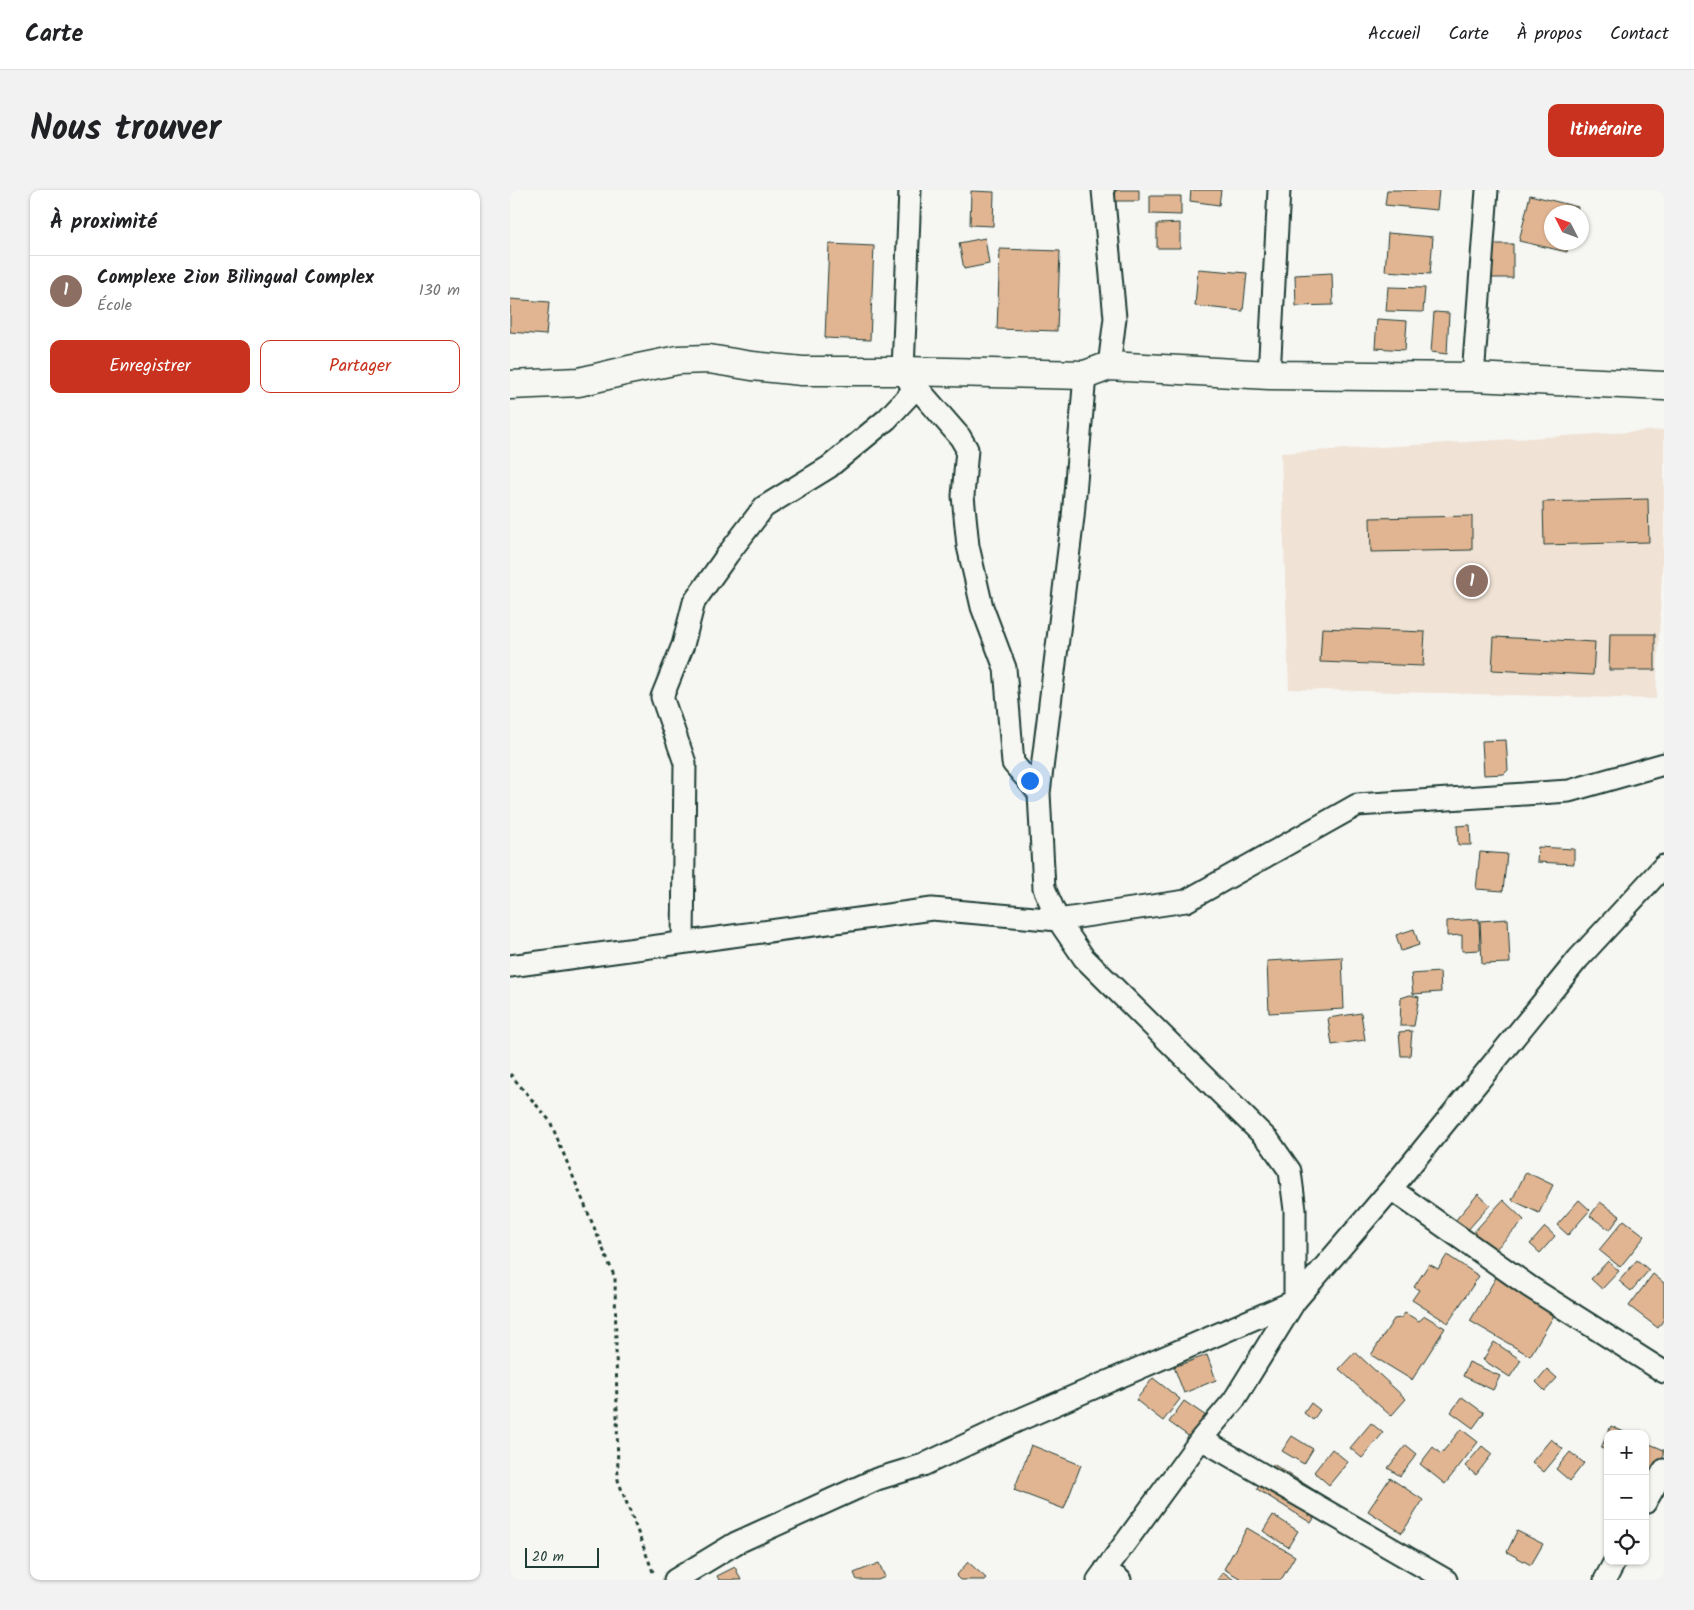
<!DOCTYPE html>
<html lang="fr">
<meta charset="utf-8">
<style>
:root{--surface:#fff;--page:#f2f2f2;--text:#202124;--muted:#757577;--line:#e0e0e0;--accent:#c8321e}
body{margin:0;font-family:Kalam,sans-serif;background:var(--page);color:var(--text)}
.controls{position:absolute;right:15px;bottom:15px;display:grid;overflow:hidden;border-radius:10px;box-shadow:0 1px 4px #0004}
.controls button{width:45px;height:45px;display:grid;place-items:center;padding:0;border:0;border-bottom:1px solid var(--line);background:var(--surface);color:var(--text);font:25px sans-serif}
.compass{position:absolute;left:1034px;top:15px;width:45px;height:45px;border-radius:50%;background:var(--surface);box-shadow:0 1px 4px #0004;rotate:312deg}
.scale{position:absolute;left:15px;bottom:12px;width:74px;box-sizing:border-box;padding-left:5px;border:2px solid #1f3d34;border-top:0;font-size:14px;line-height:18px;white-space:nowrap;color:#1f3d34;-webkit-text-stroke:4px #f6f6f2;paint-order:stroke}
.you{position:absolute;left:519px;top:590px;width:18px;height:18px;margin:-12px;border:4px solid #fff;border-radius:50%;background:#1a73e8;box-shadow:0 0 0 8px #1a73e833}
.badge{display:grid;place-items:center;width:32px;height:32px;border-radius:50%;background:var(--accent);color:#fff;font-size:16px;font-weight:700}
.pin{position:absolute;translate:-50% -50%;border:2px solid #fff;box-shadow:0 1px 5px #0006}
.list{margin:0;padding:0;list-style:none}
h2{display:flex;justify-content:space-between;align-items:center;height:65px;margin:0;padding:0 20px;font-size:21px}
h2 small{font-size:16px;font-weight:400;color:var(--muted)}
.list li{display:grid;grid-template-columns:32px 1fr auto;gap:15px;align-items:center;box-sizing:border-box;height:70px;padding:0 20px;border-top:1px solid var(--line)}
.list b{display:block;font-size:19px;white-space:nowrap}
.list p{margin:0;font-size:16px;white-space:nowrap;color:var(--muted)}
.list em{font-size:16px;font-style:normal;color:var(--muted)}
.actions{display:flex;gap:10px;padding:15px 20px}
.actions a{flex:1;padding:11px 0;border:1px solid var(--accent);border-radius:10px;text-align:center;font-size:18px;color:var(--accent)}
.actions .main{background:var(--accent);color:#fff}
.icon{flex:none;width:28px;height:28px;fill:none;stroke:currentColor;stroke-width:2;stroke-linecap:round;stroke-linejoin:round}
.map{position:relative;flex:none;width:1154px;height:1390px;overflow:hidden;border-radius:10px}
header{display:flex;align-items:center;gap:30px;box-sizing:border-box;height:70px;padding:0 25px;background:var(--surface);border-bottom:1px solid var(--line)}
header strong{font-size:24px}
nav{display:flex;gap:28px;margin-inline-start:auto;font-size:18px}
.intro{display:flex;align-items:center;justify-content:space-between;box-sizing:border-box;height:120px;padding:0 30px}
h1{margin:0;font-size:35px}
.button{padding:12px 22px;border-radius:10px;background:var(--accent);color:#fff;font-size:18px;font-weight:700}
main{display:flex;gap:30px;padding:0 30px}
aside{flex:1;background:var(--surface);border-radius:10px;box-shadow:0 1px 4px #0004}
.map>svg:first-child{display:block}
.built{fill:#f0e2d5}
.building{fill:#e1b592;stroke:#1f3d34}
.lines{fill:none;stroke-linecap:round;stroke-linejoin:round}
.minor-casing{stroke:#1f3d34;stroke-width:25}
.secondary-casing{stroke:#1f3d34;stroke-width:31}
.path{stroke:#1f3d34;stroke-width:3;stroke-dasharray:4 4;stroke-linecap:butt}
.minor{stroke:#f6f6f2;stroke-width:21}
.secondary{stroke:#f6f6f2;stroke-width:28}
</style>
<header>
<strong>Carte</strong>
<nav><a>Accueil</a><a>Carte</a><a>À propos</a><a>Contact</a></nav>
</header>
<div class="intro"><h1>Nous trouver</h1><a class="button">Itinéraire</a></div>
<main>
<aside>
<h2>À proximité<small></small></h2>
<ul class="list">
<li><span class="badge" style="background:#8d6e63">1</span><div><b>Complexe Zion Bilingual Complex</b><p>École</p></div><em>130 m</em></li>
</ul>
<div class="actions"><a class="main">Enregistrer</a><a>Partager</a></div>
</aside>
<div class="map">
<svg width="1154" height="1390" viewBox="0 0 1154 1390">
<rect width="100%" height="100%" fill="#f6f6f2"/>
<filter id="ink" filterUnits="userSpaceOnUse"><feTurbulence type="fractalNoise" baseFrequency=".02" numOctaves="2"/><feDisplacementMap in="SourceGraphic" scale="10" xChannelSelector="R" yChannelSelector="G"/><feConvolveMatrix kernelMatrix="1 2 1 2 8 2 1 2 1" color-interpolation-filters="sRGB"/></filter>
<g filter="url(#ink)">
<!-- built -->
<path class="built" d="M1154 240V340L1146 509 779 499 771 263Z"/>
<!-- building -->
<path class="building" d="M606 0H629V11H605Z
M681 0H711L709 15 680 11Z
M877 0H929L927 20 875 15Z
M461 1 484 2 483 36 460 35Z
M1020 5 1068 17 1067 22H1042V52H1059L1057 62 1009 51Z
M640 6H671V25L640 24Z
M670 33V58H647V34Z
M878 43 923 47 920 84 875 81Z
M475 48 479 74 454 79 449 53Z
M319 54 364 56 360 150 315 148Z
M980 54H1003V88H979Z
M490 59 550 61 547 141 487 139Z
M688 79 737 83 733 121 685 116Z
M822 83 823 115 786 116 785 85Z
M878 97 915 98 913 122 876 121Z
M0 109 39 112 36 145 0 142Z
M924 122 939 123 937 164 921 162Z
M867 129 897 131 895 160 865 158Z
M1138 309 1139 352 1034 355 1033 312Z
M962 326V360L861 362 860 328Z
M812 438 915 442 913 476 810 472Z
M1100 444H1145V480H1099Z
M984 447 1085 452 1083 485 982 480Z
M996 550 998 580 994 584 974 585 972 551Z
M960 635 961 655H948L947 636Z
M1028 657 1064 659V674L1027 672Z
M970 662 997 664 993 701 966 699Z
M969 729 970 760 952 761V745L937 746V731Z
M998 729 1000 773 972 774 970 731Z
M904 739 909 755 891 761 886 745Z
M832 767 834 819 759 823 757 771Z
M930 782 931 802 903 804 901 784Z
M900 805 909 807 904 836H890L891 808Z
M851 823 855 850 822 855 818 828Z
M902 841 900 866H891L889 842Z
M1016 982 1043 995 1029 1023 1002 1010Z
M968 1004 980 1015 956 1042 944 1032Z
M993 1010 1014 1030 982 1063 962 1044Z
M1069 1010 1080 1020 1058 1045 1047 1035Z
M1090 1012 1110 1026 1100 1040 1080 1026Z
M1114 1030 1135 1046 1110 1077 1089 1060Z
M1035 1037 1045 1046 1030 1063 1020 1054Z
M937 1065 969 1086 938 1133 902 1110 909 1100 904 1097 919 1074 928 1079Z
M1127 1070 1139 1080 1121 1101 1109 1091Z
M1098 1071 1109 1081 1092 1099 1081 1089Z
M1143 1084 1154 1093V1129L1148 1138 1119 1116Z
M987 1086 1046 1122 1020 1166 960 1131Z
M895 1123 909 1131 915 1126 935 1138 902 1190 861 1165 884 1129 891 1128Z
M984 1152 1011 1170 1000 1187 973 1170Z
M845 1162 896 1209 881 1226 829 1179Z
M697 1165 706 1190 674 1203 664 1177Z
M959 1172 990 1186 983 1200 953 1186Z
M1037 1179 1047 1188 1035 1201 1026 1192Z
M643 1188 670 1209 653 1231 626 1210Z
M952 1207 974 1223 963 1238 941 1222Z
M674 1211 699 1228 684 1250 659 1232Z
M801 1213 810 1220 803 1230 794 1223Z
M861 1233 873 1243 852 1268 840 1258Z
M1101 1236 1118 1244H1098V1261L1091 1258Z
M951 1239 968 1252 935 1294 910 1274 923 1257 931 1264Z
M782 1246 803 1259 794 1274 772 1261Z
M1041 1249 1053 1259 1034 1282 1022 1272Z
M1135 1252 1154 1260V1265L1145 1283 1135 1279Z
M521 1255 571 1275 554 1319 504 1300Z
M896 1255 907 1264 890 1286 878 1278Z
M972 1256 982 1264 966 1285 955 1276Z
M822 1259 838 1272 819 1295 804 1282Z
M1060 1262 1074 1273 1060 1291 1046 1279Z
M763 1274 817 1308 801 1333 747 1299Z
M880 1288 913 1310 892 1343 858 1321Z
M763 1325 788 1341 778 1357 753 1341Z
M737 1338 785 1366 771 1390H733L714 1379Z
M1007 1341 1033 1354 1021 1375 997 1362Z
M458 1372 476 1388 474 1390H450L446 1386Z
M369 1373 375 1387 368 1390H347L344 1383Z
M225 1377 231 1390H209L207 1386Z
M713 1382 724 1390H707Z"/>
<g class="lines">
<!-- minor casing -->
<g class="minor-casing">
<path id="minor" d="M593 0 605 128 599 176
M759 185 769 0
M398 187 450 247 457 259 453 306 458 356 472 417 495 478 503 573 529 603
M963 187 977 0
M173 752 175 573 152 507 173 455 184 412 218 364 254 317 319 277 377 229 404 200 393 181 400 0
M0 776 422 719 548 730 676 711 847 615 1059 601 1154 574
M881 999 1020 1097 1154 1182
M691 1249 936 1390
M1135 1313 1154 1280
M595 1380 610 1390
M165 1390 226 1353 367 1289 413 1275 509 1230 785 1111V1020L780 981 759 951 574 768 548 730 534 698 529 603 563 327 575 185
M588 1390 691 1249 724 1210 785 1111 881 999 1068 769 1154 676
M1095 1390 1105 1371"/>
</g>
<!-- secondary casing -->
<g class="secondary-casing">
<path id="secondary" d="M0 195 69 192 119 180 168 170 199 169 242 176 292 181H393L575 185 599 176 759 185 963 187 1154 196"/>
</g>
<!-- path -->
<path class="path" d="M0 884 40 931 105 1088 108 1290 143 1382"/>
<!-- minor -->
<use href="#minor" class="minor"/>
<!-- secondary -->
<use href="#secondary" class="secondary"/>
</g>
</g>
</svg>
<div class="controls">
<button>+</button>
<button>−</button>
<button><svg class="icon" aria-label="locate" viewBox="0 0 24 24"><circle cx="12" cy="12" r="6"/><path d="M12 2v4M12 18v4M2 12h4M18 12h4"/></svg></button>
</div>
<svg class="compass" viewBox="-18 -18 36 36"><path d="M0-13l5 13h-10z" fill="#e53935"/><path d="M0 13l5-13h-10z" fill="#757577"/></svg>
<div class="scale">20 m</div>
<div class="you"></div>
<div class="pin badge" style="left:962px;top:391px;background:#8d6e63">1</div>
</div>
</main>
